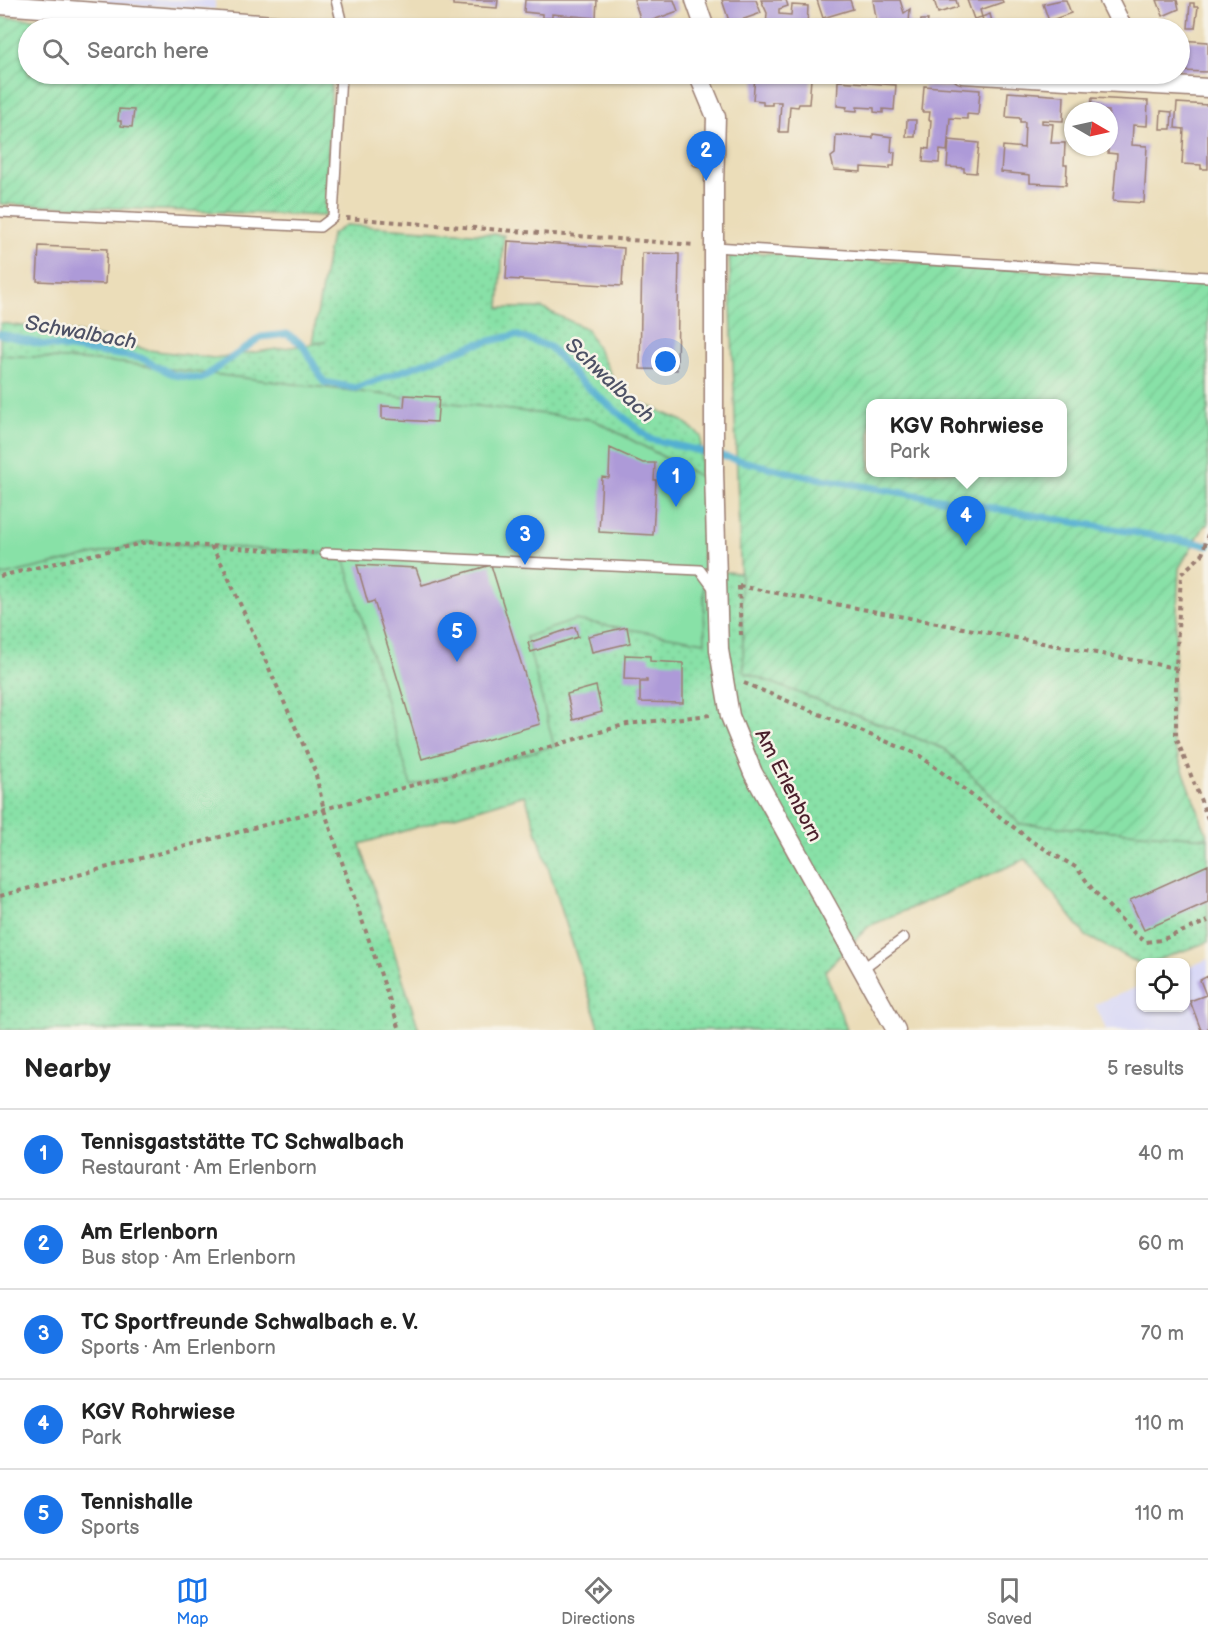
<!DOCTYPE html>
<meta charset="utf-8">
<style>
:root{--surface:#fff;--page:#f2f2f2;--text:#222;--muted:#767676;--line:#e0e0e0;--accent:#1a73e8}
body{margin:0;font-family:"Balsamiq Sans",sans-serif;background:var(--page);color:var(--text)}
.controls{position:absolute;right:18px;bottom:18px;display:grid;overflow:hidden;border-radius:12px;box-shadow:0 2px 4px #0004}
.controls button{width:54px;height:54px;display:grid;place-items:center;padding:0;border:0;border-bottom:2px solid var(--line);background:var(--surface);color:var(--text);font:30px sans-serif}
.compass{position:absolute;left:1064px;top:102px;width:54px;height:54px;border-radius:50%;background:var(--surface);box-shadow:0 2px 4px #0004;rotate:99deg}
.you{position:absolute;left:666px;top:362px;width:21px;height:21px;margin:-15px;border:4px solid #fff;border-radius:50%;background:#1a73e8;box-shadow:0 0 0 9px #1a73e833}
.badge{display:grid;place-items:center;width:39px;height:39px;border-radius:50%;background:var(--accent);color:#fff;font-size:20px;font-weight:700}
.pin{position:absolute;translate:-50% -50px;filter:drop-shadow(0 2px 3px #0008)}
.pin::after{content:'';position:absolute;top:32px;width:21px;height:18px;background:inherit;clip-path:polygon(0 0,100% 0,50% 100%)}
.popup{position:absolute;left:866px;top:399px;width:201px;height:78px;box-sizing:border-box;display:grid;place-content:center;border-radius:12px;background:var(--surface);filter:drop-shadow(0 2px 4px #0005);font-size:20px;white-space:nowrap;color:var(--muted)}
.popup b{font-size:22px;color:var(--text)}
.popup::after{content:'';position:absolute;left:50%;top:100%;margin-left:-12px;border:12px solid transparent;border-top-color:var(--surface)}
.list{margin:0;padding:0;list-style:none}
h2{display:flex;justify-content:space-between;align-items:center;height:78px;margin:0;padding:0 24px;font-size:26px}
h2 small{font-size:20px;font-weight:400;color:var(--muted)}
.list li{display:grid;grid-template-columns:39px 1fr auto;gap:18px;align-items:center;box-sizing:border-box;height:90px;padding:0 24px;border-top:2px solid var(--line)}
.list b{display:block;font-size:22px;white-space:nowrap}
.list p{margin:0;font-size:20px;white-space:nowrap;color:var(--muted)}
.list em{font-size:20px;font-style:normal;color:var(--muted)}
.icon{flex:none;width:33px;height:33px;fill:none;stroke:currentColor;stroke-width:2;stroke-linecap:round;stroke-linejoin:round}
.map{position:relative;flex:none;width:1208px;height:1030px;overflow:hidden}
.search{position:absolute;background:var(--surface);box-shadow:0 2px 4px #0004;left:18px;right:18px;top:18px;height:66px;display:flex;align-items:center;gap:15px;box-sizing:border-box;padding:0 21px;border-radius:33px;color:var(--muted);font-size:22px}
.sheet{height:528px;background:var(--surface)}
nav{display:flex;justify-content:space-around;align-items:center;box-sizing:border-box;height:84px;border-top:2px solid var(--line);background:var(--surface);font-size:16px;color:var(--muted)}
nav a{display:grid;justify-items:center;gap:3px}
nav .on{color:var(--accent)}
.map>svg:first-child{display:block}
.built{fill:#d7d7f8}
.grass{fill:url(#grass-dots);stroke:#698069;stroke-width:1.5}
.park{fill:#88e1a7;stroke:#698069;stroke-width:1.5}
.garden{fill:url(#garden-furrows);stroke:#698069;stroke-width:1.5;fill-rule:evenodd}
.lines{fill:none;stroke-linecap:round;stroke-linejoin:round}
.stream{stroke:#53afd1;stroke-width:7}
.building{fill:#ad9ad8}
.lane-casing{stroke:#9a7e72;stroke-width:12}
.street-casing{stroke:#9a7e72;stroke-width:21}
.path{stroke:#9a7e72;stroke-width:4;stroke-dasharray:4.5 4.5;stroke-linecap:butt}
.lane{stroke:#fff;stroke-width:9}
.street{stroke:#fff;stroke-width:18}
.labels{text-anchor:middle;stroke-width:5;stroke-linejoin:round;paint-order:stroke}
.street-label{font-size:20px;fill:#4a1f2b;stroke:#f7f3e8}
.water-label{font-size:21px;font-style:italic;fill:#4d5165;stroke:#f7f3e8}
</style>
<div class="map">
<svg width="1208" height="1030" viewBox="0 0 1208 1030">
<defs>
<pattern id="grass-dots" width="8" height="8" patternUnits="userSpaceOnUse" patternTransform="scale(1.5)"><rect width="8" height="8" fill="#88e1a7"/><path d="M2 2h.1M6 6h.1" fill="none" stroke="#77c190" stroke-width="1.8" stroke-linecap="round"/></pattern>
<pattern id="garden-furrows" width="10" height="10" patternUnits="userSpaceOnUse" patternTransform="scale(1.5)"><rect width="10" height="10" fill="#88e1a7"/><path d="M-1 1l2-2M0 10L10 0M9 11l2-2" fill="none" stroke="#77c190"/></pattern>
</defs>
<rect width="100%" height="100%" fill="#f7f3e8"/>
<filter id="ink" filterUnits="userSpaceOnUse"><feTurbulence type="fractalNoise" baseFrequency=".0167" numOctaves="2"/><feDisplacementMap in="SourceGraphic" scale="12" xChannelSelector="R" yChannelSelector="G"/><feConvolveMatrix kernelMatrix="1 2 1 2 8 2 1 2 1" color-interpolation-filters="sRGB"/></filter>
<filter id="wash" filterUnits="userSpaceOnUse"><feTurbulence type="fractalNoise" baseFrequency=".008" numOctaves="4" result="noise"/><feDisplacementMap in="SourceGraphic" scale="24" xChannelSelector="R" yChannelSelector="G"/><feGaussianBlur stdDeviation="1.35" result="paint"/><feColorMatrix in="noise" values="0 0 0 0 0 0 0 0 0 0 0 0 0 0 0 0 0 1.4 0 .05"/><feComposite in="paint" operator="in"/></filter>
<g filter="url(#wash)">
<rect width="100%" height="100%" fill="#ebddb9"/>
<!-- built -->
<path class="built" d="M31 0H215V9Z
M1208 959V1030H1106L1095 1004 1140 986V1008H1186V968Z"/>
<!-- grass -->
<path class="grass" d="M346 225 504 235 499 308H542L587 329 622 395 683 421 701 436V477L594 420 111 362 0 355V323L91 335 148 350 214 358 326 342 312 343 331 235Z
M147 542 325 553 560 562 741 573 745 672 945 749 1020 824 1208 838V942L1152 962 1140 963V964L1086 936 1026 859 869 926 825 971 847 1030H600L525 795 360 844 419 1030H0V576Z"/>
<!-- park -->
<path class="park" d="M0 355 111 362 594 420 701 477 705 642 575 620 526 637 554 746 411 786 343 554 147 542 0 576Z"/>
<!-- garden -->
<path class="garden" d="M0 17 176 28H28V74H332L325 216 0 204Z
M729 251 1208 281V525H1205L1179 568 1171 737 1208 838 1020 824 945 749 744 672ZM870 404H1062V472H870Z"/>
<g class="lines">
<!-- stream -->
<path class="stream" d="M0 334 40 344 141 358 174 375 201 379 261 337 287 334 302 344 324 382 355 388 477 344 516 335 550 347 580 381 650 439 805 476 1208 545"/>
</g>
<g id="blocks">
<!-- building -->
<path class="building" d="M453 0H498L497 8 453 5Z
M525 0H597L596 18 552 14V18H542V14L524 12Z
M634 0H674L678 11 642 24Z
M722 0H756L761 13 730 24Z
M761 0H786L788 6 779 9V14L791 15 792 5 808 6 807 28H766L767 13Z
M817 0H850L853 9 823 18Z
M873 0H900L904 13 910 9 909 24 920 25 921 20H928L927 25 939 26V28H866L867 23H877Z
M934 0H956L958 7 938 13Z
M967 0H1002L1003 2 980 10 982 17 974 19Z
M1061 0H1066L1071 13 1049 21 1043 4Z
M1157 0H1177L1179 9 1163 16Z
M1190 3H1194V7H1198L1195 28H1188Z
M990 14 992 22 990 28H985L982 17Z
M1006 22 1025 24 1024 28H1006Z
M1180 40 1208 42V72L1180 71Z
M755 76 811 79 809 104H799L798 107 790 106 788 132H779L781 102H772V105H763V101L753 100Z
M838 81 896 85 894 110 883 109V113L874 112V108L857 107V111L846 110 847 107 837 106Z
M924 86 980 90 978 115 967 114V119L950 118 947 151 940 150 939 163 923 162 924 148 929 149 931 120H929L930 112H922Z
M1008 92 1064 96 1063 121 1042 120V123L1053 124 1051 143H1065L1064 165H1067L1066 185 1030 183V175L1001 172 1003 146 1024 148 1025 122H1020V118L1006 117Z
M1092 98 1148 101 1147 126 1133 125 1132 145 1147 146 1144 203 1113 201 1117 154 1108 153 1109 111H1091Z
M1177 103 1208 105V169H1201V165L1182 164 1184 129 1175 128Z
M119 109 134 110 132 127 121 126V121H118Z
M1161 111 1172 112 1171 129H1160Z
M907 120H916L915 137H906Z
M873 134 892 137 891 152H895L894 166H890V169L861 167V172L834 170 831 157 835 154 836 135 873 138Z
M949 140 979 143 976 173 964 172V168L947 167Z
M508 241 624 248 622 286 506 279Z
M39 246 107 249 105 284 37 281Z
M642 253 679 254 677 370 640 369Z
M405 395 439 397 437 422 382 419V406L404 407Z
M610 448 643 463H655L654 480H656L653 535 599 532 602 477 609 478Z
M357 565 416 568 422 585 491 565 540 724 422 759 374 601 368 603Z
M575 627 578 637 531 652 528 643Z
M627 627 630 643 592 652 588 636Z
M625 655 650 656V661L683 663V703L640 702V682H647V680L624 679Z
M596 686 602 712 573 720 567 694Z
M1208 865V902L1144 930 1130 900Z
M1208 976V1030H1201L1190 1001 1206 995 1200 980Z"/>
</g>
</g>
<g filter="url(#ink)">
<use href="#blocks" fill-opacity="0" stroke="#9a7e72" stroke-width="1.5"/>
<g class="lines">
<!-- lane casing -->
<g class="lane-casing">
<path id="lane" d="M336 0 343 28
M697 161 715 162
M0 212 320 227 333 217 341 74
M715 247 1208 277
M325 553 700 570 714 589
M862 969 904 938"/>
</g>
<!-- street casing -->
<g class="street-casing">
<path id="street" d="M695 0 705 28
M1109 0 1123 28
M0 5 314 28
M698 74 716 117 714 185V471L719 650 730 716 753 773 896 1030
M962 74 1208 88"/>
</g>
<!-- path -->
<path class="path" d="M346 218 695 245
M1208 534 1202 555 1181 574 1176 668V737L1208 819
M211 546 224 568 315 771 324 810 400 1030
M0 576 147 542 313 553
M739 586 741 635
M739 586 1176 668
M744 683 919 755 1033 842 1077 868 1093 890 1137 936 1146 942 1161 940 1208 921
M0 896 488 765 627 724 711 715"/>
<!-- lane -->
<use href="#lane" class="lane"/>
<!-- street -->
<use href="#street" class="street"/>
</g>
</g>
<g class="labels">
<!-- street labels -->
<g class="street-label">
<text transform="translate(789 785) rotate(63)" y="7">Am Erlenborn</text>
</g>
<!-- water labels -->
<g class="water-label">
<text transform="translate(81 332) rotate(10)" y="7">Schwalbach</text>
<text transform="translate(610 380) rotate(43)" y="7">Schwalbach</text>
</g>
</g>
</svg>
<div class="controls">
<button><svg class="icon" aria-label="locate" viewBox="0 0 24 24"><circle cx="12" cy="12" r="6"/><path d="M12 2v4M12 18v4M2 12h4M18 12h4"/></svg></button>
</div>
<svg class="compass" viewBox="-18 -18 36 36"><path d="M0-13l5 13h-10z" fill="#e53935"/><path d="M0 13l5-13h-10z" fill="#767676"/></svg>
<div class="you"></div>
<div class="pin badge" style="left:676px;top:507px">1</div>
<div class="pin badge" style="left:706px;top:181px">2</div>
<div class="pin badge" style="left:525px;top:565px">3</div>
<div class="pin badge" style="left:966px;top:546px">4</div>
<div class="popup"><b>KGV Rohrwiese</b>Park</div>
<div class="pin badge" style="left:457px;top:662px">5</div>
<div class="search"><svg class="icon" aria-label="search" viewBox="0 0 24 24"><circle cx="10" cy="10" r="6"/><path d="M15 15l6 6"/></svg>Search here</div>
</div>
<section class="sheet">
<h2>Nearby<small>5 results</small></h2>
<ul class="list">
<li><span class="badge">1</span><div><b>Tennisgaststätte TC Schwalbach</b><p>Restaurant · Am Erlenborn</p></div><em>40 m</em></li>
<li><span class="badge">2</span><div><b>Am Erlenborn</b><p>Bus stop · Am Erlenborn</p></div><em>60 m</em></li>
<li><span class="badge">3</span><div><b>TC Sportfreunde Schwalbach e. V.</b><p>Sports · Am Erlenborn</p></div><em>70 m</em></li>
<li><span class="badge">4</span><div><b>KGV Rohrwiese</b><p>Park</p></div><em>110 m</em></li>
<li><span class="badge">5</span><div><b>Tennishalle</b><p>Sports</p></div><em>110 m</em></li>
</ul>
</section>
<nav>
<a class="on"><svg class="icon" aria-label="map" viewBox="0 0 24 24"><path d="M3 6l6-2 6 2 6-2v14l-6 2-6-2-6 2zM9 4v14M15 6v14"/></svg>Map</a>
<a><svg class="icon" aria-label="directions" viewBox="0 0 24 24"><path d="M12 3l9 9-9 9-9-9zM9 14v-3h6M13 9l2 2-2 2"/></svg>Directions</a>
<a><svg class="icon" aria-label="saved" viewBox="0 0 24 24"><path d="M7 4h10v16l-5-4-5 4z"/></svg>Saved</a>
</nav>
